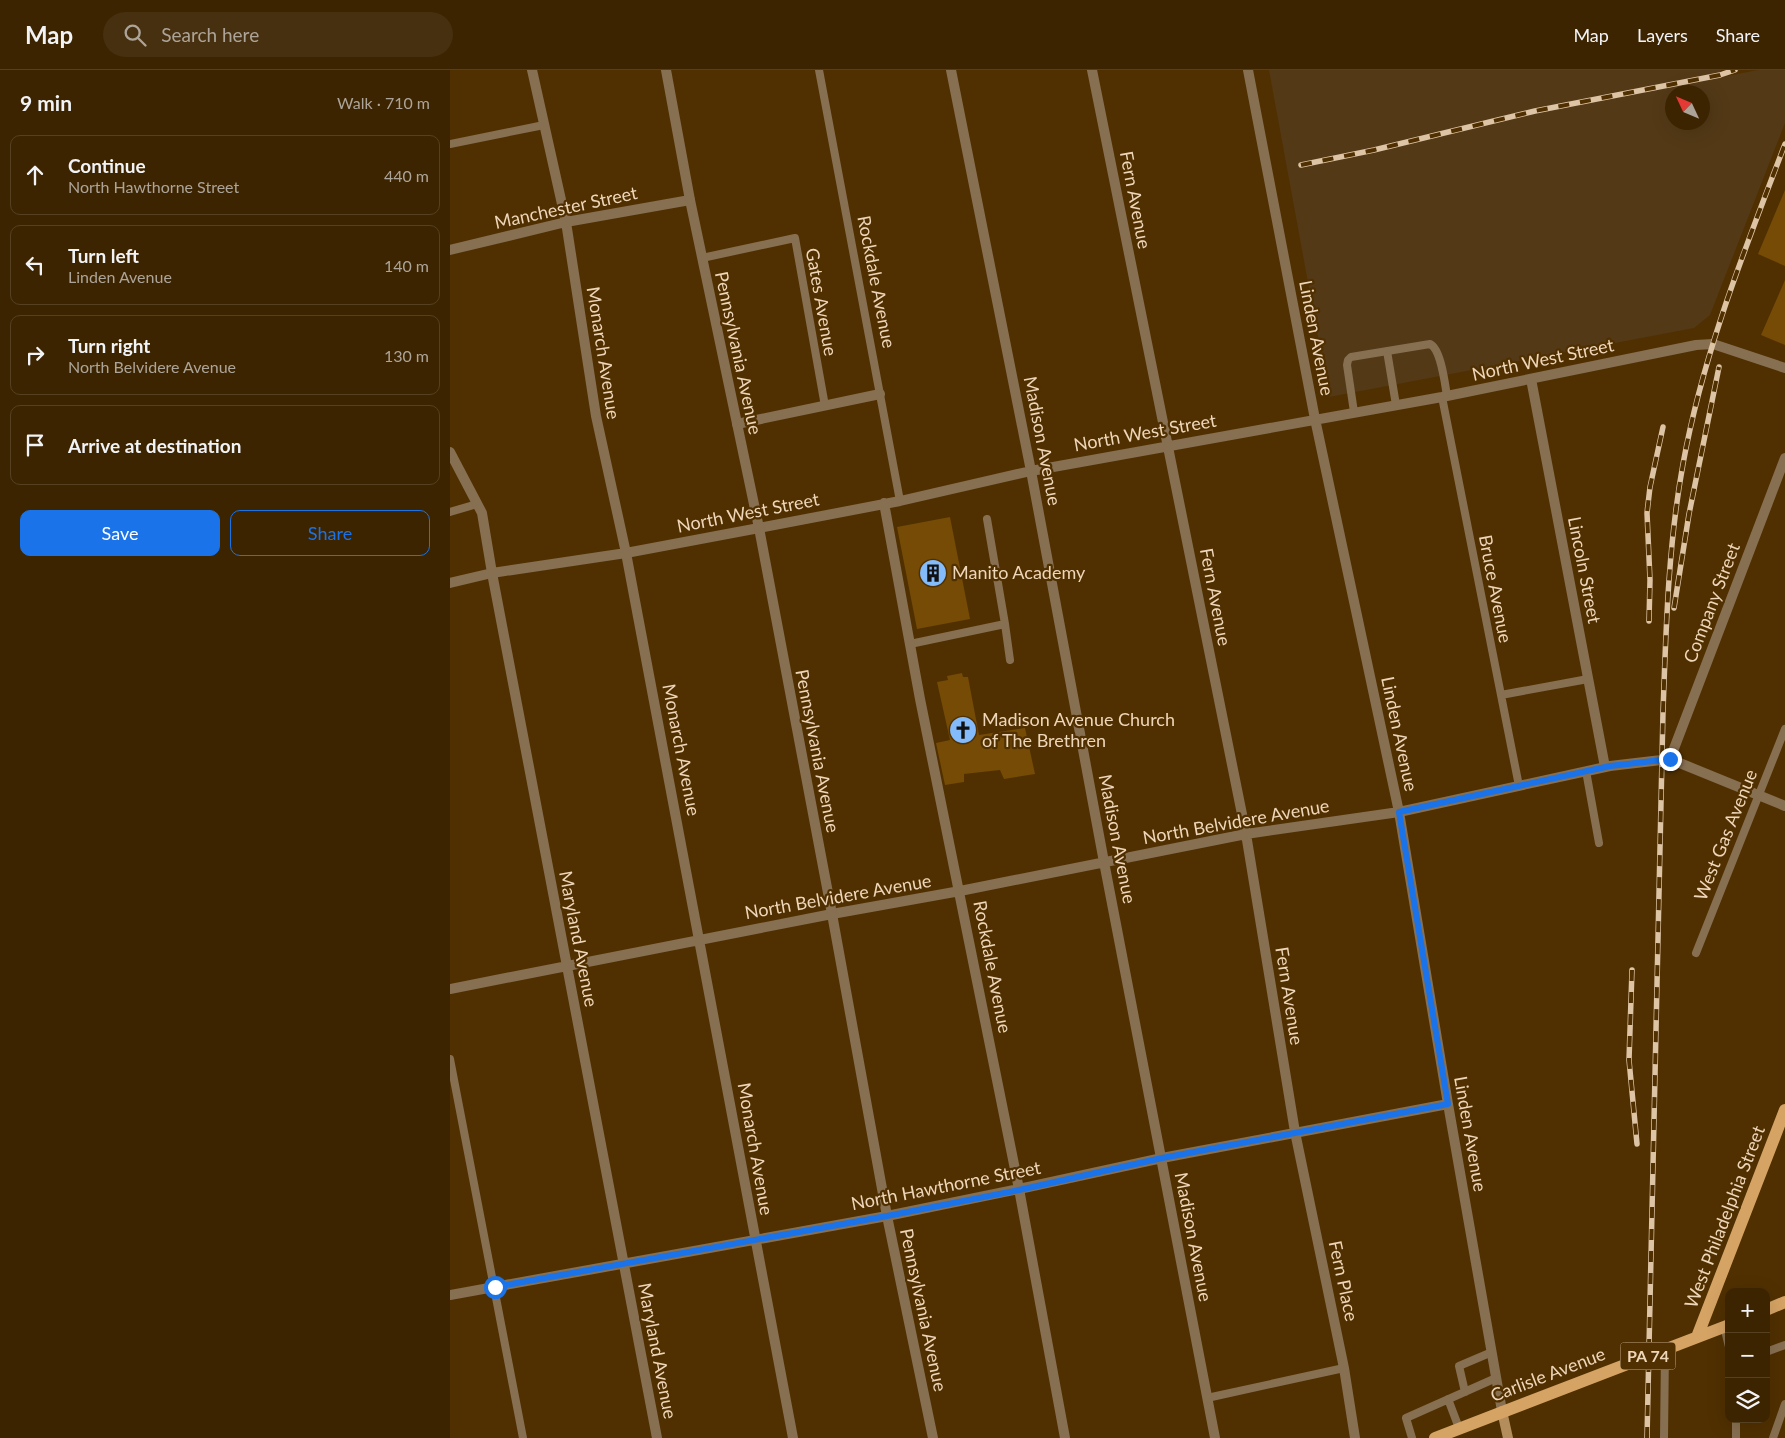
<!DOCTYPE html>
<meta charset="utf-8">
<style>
:root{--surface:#3c2400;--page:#47300f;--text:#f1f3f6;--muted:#aca499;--line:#554122;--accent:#1a73e8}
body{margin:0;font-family:Lato,sans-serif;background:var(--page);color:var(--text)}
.controls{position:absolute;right:15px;bottom:15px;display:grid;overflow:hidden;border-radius:10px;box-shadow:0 5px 20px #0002}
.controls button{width:45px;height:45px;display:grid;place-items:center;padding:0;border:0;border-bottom:1px solid var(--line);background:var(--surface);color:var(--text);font:25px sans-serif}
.compass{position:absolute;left:1215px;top:15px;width:45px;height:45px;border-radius:50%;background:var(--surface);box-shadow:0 5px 20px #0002;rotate:314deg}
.stop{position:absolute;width:15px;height:15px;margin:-11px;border:4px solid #1a73e8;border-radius:50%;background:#fff}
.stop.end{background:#1a73e8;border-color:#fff;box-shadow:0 1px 5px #0008}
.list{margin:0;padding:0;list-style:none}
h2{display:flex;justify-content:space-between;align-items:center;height:65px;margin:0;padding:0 20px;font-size:21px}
h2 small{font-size:16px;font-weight:400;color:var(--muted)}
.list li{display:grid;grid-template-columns:32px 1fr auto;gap:15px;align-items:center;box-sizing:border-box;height:80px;margin:0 10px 10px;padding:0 10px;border:1px solid var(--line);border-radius:10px}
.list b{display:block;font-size:19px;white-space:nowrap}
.list p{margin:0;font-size:16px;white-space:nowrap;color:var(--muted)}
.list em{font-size:16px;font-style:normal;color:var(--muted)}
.actions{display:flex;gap:10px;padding:15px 20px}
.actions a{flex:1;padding:11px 0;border:1px solid var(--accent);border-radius:10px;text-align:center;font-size:18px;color:var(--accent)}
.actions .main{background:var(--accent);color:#fff}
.icon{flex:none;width:28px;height:28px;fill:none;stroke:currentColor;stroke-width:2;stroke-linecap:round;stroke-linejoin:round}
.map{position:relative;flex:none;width:1335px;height:1368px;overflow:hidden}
header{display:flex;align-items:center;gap:30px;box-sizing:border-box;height:70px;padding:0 25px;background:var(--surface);border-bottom:1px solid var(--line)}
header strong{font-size:24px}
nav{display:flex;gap:28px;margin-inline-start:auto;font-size:18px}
.search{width:350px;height:45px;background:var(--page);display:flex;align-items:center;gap:12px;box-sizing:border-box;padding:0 18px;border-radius:28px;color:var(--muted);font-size:19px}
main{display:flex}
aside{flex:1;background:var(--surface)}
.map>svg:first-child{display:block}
.built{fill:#533916;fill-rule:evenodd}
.building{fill:#754b05}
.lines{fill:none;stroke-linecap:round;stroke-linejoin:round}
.service{stroke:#876f51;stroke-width:8}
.minor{stroke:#876f51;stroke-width:10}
.tertiary{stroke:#876f51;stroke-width:10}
.secondary{stroke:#b38d5c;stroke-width:10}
.primary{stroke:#d5a364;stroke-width:12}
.rail-casing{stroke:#ddc4a5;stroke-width:5.5}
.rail{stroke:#503000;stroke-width:4;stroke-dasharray:11;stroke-linecap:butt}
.route{stroke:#1a73e8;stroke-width:6}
.labels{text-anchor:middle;stroke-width:4.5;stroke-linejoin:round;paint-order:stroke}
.shield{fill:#503000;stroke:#bfa482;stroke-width:1}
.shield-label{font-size:16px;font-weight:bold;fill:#eed6b9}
.street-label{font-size:18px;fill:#eed6b9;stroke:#503000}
.poi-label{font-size:18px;fill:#eed6b9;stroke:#503000;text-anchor:start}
</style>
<header>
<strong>Map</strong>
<div class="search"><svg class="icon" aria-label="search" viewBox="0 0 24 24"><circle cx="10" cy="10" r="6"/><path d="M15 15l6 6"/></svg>Search here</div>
<nav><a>Map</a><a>Layers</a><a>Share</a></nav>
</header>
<main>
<aside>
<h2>9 min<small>Walk · 710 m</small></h2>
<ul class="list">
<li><svg class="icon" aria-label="ahead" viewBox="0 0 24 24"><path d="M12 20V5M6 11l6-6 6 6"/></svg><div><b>Continue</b><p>North Hawthorne Street</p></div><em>440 m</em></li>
<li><svg class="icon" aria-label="left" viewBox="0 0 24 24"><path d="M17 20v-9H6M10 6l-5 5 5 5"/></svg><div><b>Turn left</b><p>Linden Avenue</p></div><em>140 m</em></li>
<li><svg class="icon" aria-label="right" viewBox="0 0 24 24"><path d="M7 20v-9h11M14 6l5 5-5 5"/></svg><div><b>Turn right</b><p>North Belvidere Avenue</p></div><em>130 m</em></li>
<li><svg class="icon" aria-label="arrive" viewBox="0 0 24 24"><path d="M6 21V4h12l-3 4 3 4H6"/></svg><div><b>Arrive at destination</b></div></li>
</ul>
<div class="actions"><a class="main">Save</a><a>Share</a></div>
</aside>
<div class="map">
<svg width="1335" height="1368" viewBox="0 0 1335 1368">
<rect width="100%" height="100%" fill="#503000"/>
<!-- built -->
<path class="built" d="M819 0H1271L1272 7 1308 0H1335V53L1260 245 1244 258 879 327ZM1222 22H1252V52H1222Z"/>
<!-- building -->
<path class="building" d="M1335 120V196L1308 184Z
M1335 210V275L1311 265Z
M500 447 520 549 467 559 447 457Z
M512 603 513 607H518L529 665 575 658 585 704 554 709 550 700 514 704V712L495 715 486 673 500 670 487 612 498 610 497 606Z"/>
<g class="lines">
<!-- service -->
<path class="service" d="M369 0 450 431
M0 74 94 55
M252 188 345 168 375 336
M937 281 946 335
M992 327 1069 716
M904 342 897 295 898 290 901 287 980 274C991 279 995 314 997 326
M0 442 27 434
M555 554 560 590
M460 574 555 554 537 449
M1051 625 1138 609
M1136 701 1149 773
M1246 883 1335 659
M0 989 73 1368
M1274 1256 1279 1277
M1316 1282 1335 1275
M1015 1322 1009 1296 1042 1282
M757 1328 894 1298
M998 1329 1009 1358
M962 1368 956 1348 1046 1308
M1214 1368 1215 1280
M1286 1368V1349
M1323 1368 1335 1334"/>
<!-- minor -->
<path class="minor" d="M82 0 116 152 146 346 176 483 343 1368
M501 0 581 401 654 792 765 1368
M642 0 796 764 845 1062 894 1298 905 1368
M798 0 865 349 949 742 998 1034 1052 1341
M0 180 116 152 240 130
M1081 309 1155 697
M287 354 430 324
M0 382 32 443 42 503 207 1368
M434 433 470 629 569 1119 615 1368
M0 513 42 503 176 483 309 458 450 431 581 401 992 327 1246 275 1263 274 1335 298
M1220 689 1335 388
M0 919 382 844 510 821 796 764 949 742 1160 696 1220 689 1335 736
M0 1225 437 1146 569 1119 712 1088 998 1034"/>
<!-- tertiary -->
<path class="tertiary" d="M216 0 240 130 309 458 382 844 437 1146 483 1368"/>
<!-- secondary -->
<path class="secondary" d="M1052 1341 1058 1368"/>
<!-- primary -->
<path class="primary" d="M1316 1240 1335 1232
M1247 1267 1335 1040
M985 1368 1279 1255"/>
<!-- rail casing -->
<g class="rail-casing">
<path id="rail" d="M851 95 924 80 1085 41 1270 5 1285 0
M1224 538 1239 444 1269 297
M1199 551 1200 510 1197 443 1200 417 1213 357
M1182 900 1179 990 1187 1074
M1197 1368 1213 642C1216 559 1218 476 1233 394 1253 283 1295 179 1335 74"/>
</g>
<!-- rail -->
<use href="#rail" class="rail"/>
</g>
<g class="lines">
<!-- route -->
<path class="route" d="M45 1217 437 1146 569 1120 712 1088 998 1034 949 742 1160 696 1220 689"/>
</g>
<!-- icons -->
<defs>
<g id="building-disc" transform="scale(1.4375)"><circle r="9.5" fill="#84bcfb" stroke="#503000"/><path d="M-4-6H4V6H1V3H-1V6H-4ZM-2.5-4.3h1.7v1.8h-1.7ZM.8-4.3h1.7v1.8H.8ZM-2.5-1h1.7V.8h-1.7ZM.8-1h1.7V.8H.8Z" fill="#111"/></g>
<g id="church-disc" transform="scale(1.4375)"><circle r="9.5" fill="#84bcfb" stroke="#503000"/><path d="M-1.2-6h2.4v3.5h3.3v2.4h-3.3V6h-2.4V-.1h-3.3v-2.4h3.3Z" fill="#111"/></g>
</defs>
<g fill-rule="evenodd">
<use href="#building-disc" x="483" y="503"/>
<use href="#church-disc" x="513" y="660"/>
</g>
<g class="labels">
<!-- shield labels -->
<rect class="shield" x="1170.5" y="1272.5" width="55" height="27" rx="4"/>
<g class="shield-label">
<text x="1198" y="1292">PA 74</text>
</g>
<!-- street labels -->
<g class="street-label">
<text transform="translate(685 130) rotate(79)" y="6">Fern Avenue</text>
<text transform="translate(116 138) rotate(-12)" y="6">Manchester Street</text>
<text transform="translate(426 212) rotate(79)" y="6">Rockdale Avenue</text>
<text transform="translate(371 232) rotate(80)" y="6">Gates Avenue</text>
<text transform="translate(866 268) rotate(79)" y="6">Linden Avenue</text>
<text transform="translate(153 283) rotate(81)" y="6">Monarch Avenue</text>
<text transform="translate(288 283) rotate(78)" y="6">Pennsylvania Avenue</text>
<text transform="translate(1093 290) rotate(-12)" y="6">North West Street</text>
<text transform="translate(695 363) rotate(-10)" y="6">North West Street</text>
<text transform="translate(592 371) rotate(79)" y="6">Madison Avenue</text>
<text transform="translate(298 443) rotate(-11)" y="6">North West Street</text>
<text transform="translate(1134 500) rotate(79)" y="6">Lincoln Street</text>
<text transform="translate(1045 519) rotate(79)" y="6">Bruce Avenue</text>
<text transform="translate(765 527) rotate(79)" y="6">Fern Avenue</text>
<text transform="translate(1262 533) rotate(-69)" y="6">Company Street</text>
<text transform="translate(949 664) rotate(78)" y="6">Linden Avenue</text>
<text transform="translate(231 680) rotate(79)" y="6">Monarch Avenue</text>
<text transform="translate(367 681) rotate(79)" y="6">Pennsylvania Avenue</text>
<text transform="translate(786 752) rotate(-10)" y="6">North Belvidere Avenue</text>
<text transform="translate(1276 765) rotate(-68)" y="6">West Gas Avenue</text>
<text transform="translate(667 769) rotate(79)" y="6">Madison Avenue</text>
<text transform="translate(388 827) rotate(-10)" y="6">North Belvidere Avenue</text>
<text transform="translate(128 869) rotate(79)" y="6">Maryland Avenue</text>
<text transform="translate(542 897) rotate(79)" y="6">Rockdale Avenue</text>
<text transform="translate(839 926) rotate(81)" y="6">Fern Avenue</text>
<text transform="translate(1020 1064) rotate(80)" y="6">Linden Avenue</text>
<text transform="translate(305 1079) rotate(80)" y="6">Monarch Avenue</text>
<text transform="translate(496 1116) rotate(-11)" y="6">North Hawthorne Street</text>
<text transform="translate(1275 1147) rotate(-69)" y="6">West Philadelphia Street</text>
<text transform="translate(743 1167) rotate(79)" y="6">Madison Avenue</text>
<text transform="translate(893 1211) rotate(78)" y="6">Fern Place</text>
<text transform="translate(473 1240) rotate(78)" y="6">Pennsylvania Avenue</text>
<text transform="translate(207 1281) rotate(79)" y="6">Maryland Avenue</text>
<text transform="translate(1098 1305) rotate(-21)" y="6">Carlisle Avenue</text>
</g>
<!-- poi labels -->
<g class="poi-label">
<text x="502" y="509">Manito Academy</text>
<text x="532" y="656">Madison Avenue Church<tspan x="532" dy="21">of The Brethren</tspan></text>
</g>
</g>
</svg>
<div class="controls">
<button>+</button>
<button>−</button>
<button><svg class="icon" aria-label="layers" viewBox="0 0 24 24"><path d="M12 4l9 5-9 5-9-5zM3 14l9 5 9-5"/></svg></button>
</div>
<svg class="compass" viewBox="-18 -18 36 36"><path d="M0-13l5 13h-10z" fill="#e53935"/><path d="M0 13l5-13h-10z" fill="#aca499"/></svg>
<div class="stop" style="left:45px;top:1217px"></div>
<div class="stop end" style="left:1220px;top:689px"></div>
</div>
</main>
